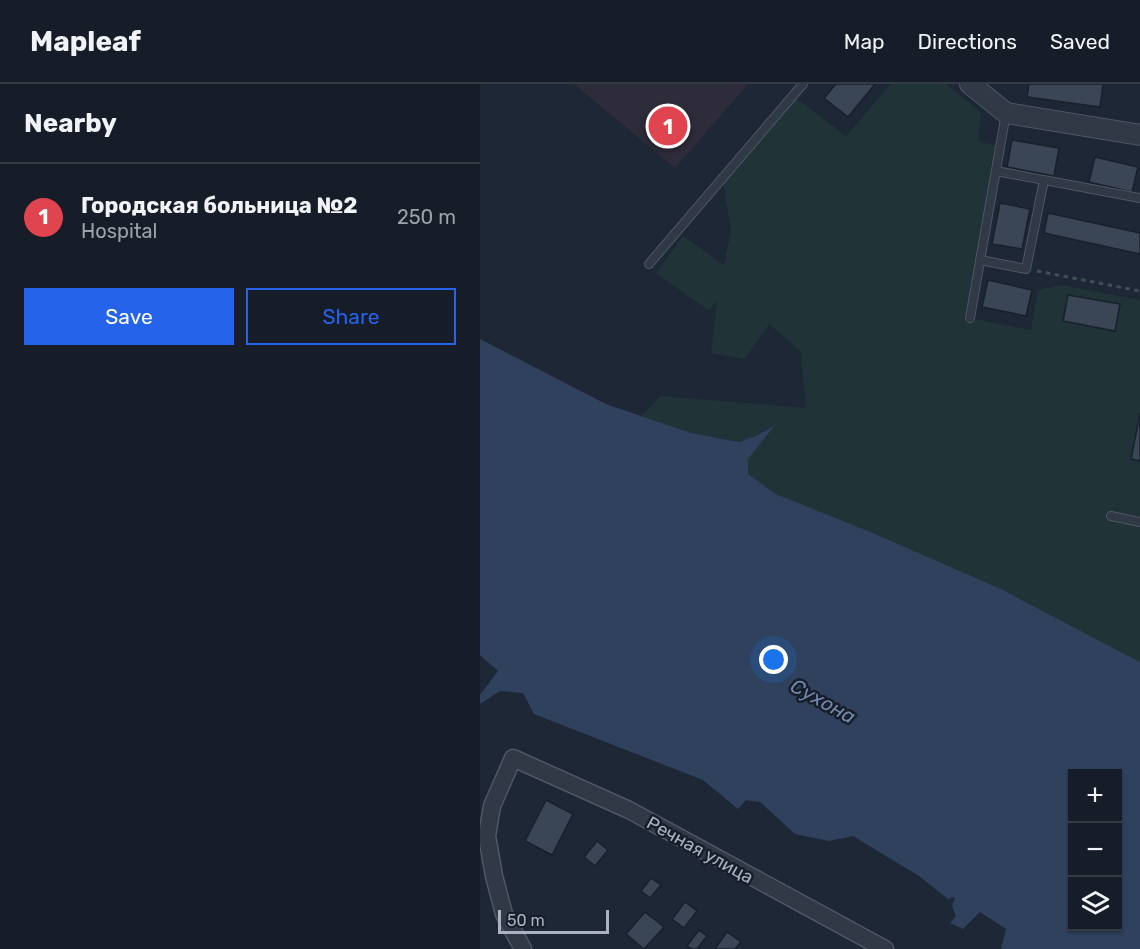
<!DOCTYPE html>
<meta charset="utf-8">
<style>
:root{--surface:#161d28;--page:#1f2630;--text:#f1f3f6;--muted:#9ea2a8;--line:#353b45;--accent:#2563eb}
body{margin:0;font-family:Rubik,sans-serif;background:var(--page);color:var(--text)}
.controls{position:absolute;right:18px;bottom:18px;display:grid;overflow:hidden;border-radius:0px;box-shadow:0 2px 4px #0004}
.controls button{width:54px;height:54px;display:grid;place-items:center;padding:0;border:0;border-bottom:2px solid var(--line);background:var(--surface);color:var(--text);font:30px sans-serif}
.scale{position:absolute;left:18px;bottom:15px;width:111px;box-sizing:border-box;padding-left:6px;border:3px solid #abb3c3;border-top:0;font-size:16px;line-height:21px;white-space:nowrap;color:#abb3c3;-webkit-text-stroke:4px #171e2a;paint-order:stroke}
.you{position:absolute;left:294px;top:576px;width:21px;height:21px;margin:-15px;border:4px solid #fff;border-radius:50%;background:#1a73e8;box-shadow:0 0 0 9px #1a73e833}
.badge{display:grid;place-items:center;width:39px;height:39px;border-radius:50%;background:var(--accent);color:#fff;font-size:20px;font-weight:700}
.pin{position:absolute;translate:-50% -50%;border:3px solid #fff;box-shadow:0 2px 6px #0006}
.list{margin:0;padding:0;list-style:none}
h2{display:flex;justify-content:space-between;align-items:center;height:78px;margin:0;padding:0 24px;font-size:26px}
h2 small{font-size:20px;font-weight:400;color:var(--muted)}
.list li{display:grid;grid-template-columns:39px 1fr auto;gap:18px;align-items:center;box-sizing:border-box;height:108px;padding:0 24px;border-top:2px solid var(--line)}
.list b{display:block;font-size:22px;white-space:nowrap}
.list p{margin:0;font-size:20px;white-space:nowrap;color:var(--muted)}
.list em{font-size:20px;font-style:normal;color:var(--muted)}
.actions{display:flex;gap:12px;padding:18px 24px}
.actions a{flex:1;padding:14px 0;border:2px solid var(--accent);border-radius:0px;text-align:center;font-size:21px;color:var(--accent)}
.actions .main{background:var(--accent);color:#fff}
.icon{flex:none;width:33px;height:33px;fill:none;stroke:currentColor;stroke-width:2;stroke-linecap:round;stroke-linejoin:round}
.map{position:relative;flex:none;width:660px;height:865px;overflow:hidden}
header{display:flex;align-items:center;gap:36px;box-sizing:border-box;height:84px;padding:0 30px;background:var(--surface);border-bottom:2px solid var(--line)}
header strong{font-size:28px}
nav{display:flex;gap:33px;margin-inline-start:auto;font-size:21px}
main{display:flex}
aside{flex:1;background:var(--surface)}
.map>svg:first-child{display:block}
.medical{fill:#2e2c3a}
.green{fill:#203336}
.water{fill:#30415d;fill-rule:evenodd}
.building{fill:#3a4556;stroke:#19202c;stroke-width:1.5}
.lines{fill:none;stroke-linecap:round;stroke-linejoin:round}
.service-casing{stroke:#4f5664;stroke-width:10}
.minor-casing{stroke:#4f5664;stroke-width:19}
.tertiary-casing{stroke:#4f5664;stroke-width:22}
.path{stroke:#3d5054;stroke-width:3;stroke-dasharray:4.5 4.5;stroke-linecap:butt}
.service{stroke:#313946;stroke-width:8}
.minor{stroke:#313946;stroke-width:16}
.tertiary{stroke:#313946;stroke-width:20}
.labels{text-anchor:middle;stroke-width:5;stroke-linejoin:round;paint-order:stroke}
.street-label{font-size:18px;fill:#abb3c3;stroke:#171e2a}
.water-label{font-size:20px;font-style:italic;fill:#7288ad;stroke:#171e2a}
</style>
<header>
<strong>Mapleaf</strong>
<nav><a>Map</a><a>Directions</a><a>Saved</a></nav>
</header>
<main>
<aside>
<h2>Nearby<small></small></h2>
<ul class="list">
<li><span class="badge" style="background:#e0444e">1</span><div><b>Городская больница №2</b><p>Hospital</p></div><em>250 m</em></li>
</ul>
<div class="actions"><a class="main">Save</a><a>Share</a></div>
</aside>
<div class="map">
<svg width="660" height="865" viewBox="0 0 660 865">
<rect width="100%" height="100%" fill="#1e2735"/>
<!-- medical -->
<path class="medical" d="M94 0H268L195 84Z"/>
<!-- green -->
<path class="green" d="M411 0H466L501 28 498 57 520 63 490 234 551 246 558 206 582 201 660 216V578L521 505 393 449 295 410 268 390V374L293 342 278 351 259 358 211 349 161 332 181 312 326 324 321 268 289 240 265 275 231 269 237 216 229 227 176 189 203 152 244 181 251 147 242 93 313 12 366 52Z"/>
<!-- water -->
<path class="water" d="M0 255 126 320 211 349 259 358 278 351 295 341 268 375V390L296 410 393 449 521 505 660 578V865H521L526 845 500 828 483 845 470 839 476 832 472 822 475 813 468 815 439 792 373 752 349 757 315 750 280 718 266 716 258 725 223 696 54 630 43 609 20 607 0 620V611L18 587 0 571ZM592 690H638V842H592Z"/>
<!-- building -->
<path class="building" d="M356 0H395L368 33 344 14Z
M549 0H623L620 23 547 13Z
M532 56 579 64 574 92 527 83Z
M615 73 658 83 652 108 609 98Z
M520 119 550 125 542 165 512 160Z
M568 129 660 149V170L564 149Z
M508 196 552 206 546 232 502 223Z
M588 211 640 220 635 247 583 237Z
M660 329V377L651 375Z
M66 716 93 730 72 771 45 757Z
M117 757 128 766 115 782 104 773Z
M171 794 181 801 170 814 161 807Z
M205 818 217 827 204 844 192 835Z
M165 828 184 843 164 865 146 850Z
M219 846 227 852 217 865H212L207 862Z
M247 848 261 858 255 865H235Z"/>
<g class="lines">
<!-- service casing -->
<g class="service-casing">
<path id="service" d="M516 87 660 114
M500 176 546 185 564 96
M169 180 323 0
M490 234 526 29
M631 432 660 438"/>
</g>
<!-- minor casing -->
<g class="minor-casing">
<path id="minor" d="M43 865 24 830 14 792 7 752 12 722 33 674 149 726 405 865"/>
</g>
<!-- tertiary casing -->
<g class="tertiary-casing">
<path id="tertiary" d="M490 0 526 29 660 51"/>
</g>
<!-- path -->
<path class="path" d="M557 187 660 207"/>
<!-- service -->
<use href="#service" class="service"/>
<!-- minor -->
<use href="#minor" class="minor"/>
<!-- tertiary -->
<use href="#tertiary" class="tertiary"/>
</g>
<g class="labels">
<!-- street labels -->
<g class="street-label">
<text transform="translate(220 766) rotate(29)" y="6">Речная улица</text>
</g>
<!-- water labels -->
<g class="water-label">
<text transform="translate(343 617) rotate(29)" y="7">Сухона</text>
</g>
</g>
</svg>
<div class="controls">
<button>+</button>
<button>−</button>
<button><svg class="icon" aria-label="layers" viewBox="0 0 24 24"><path d="M12 4l9 5-9 5-9-5zM3 14l9 5 9-5"/></svg></button>
</div>
<div class="scale">50 m</div>
<div class="you"></div>
<div class="pin badge" style="left:188px;top:42px;background:#e0444e">1</div>
</div>
</main>
